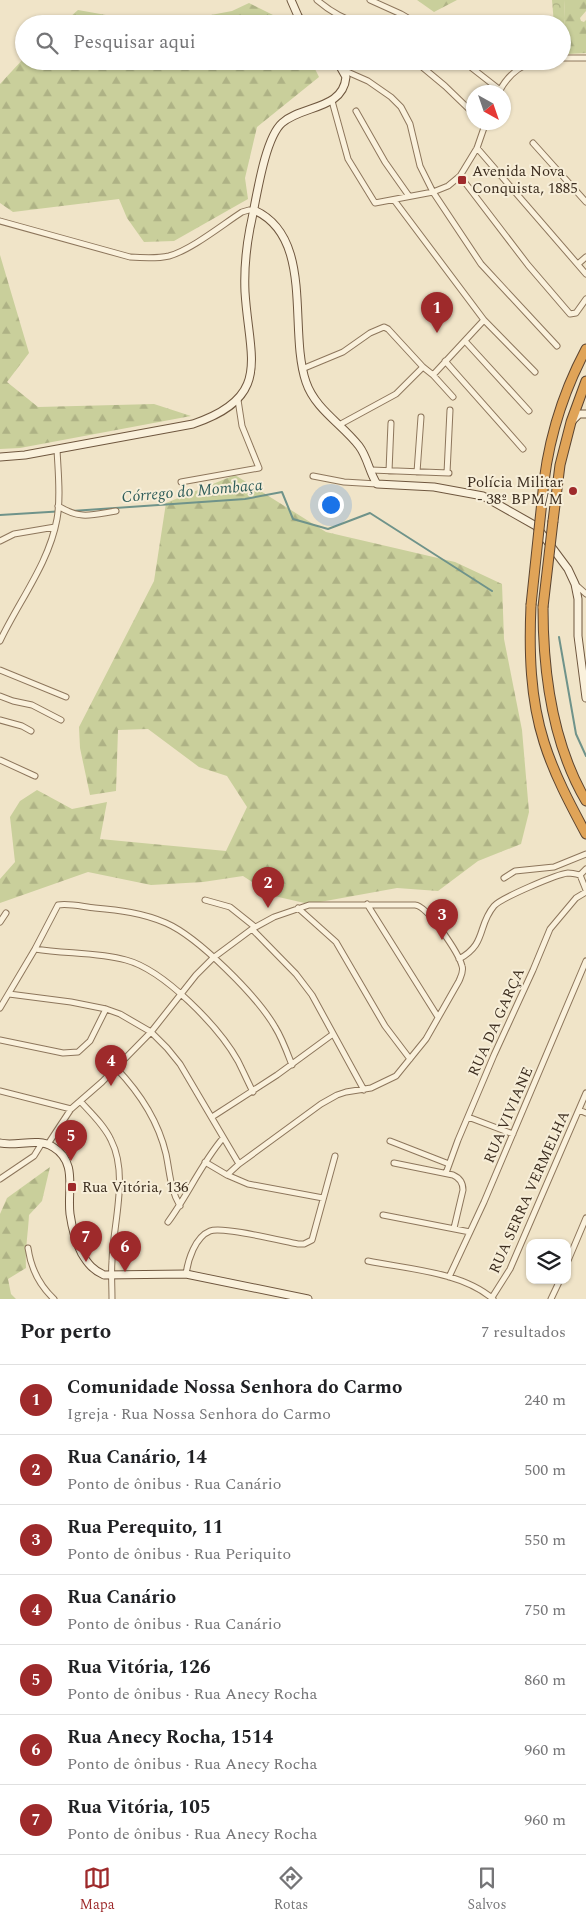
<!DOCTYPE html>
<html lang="pt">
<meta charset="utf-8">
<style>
:root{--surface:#fff;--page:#f2f2f2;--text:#202124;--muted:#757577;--line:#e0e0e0;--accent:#9e2a2b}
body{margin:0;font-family:Spectral,serif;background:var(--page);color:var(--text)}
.controls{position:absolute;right:15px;bottom:15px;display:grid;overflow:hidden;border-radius:10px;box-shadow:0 1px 4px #0004}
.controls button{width:45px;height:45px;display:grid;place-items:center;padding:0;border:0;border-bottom:1px solid var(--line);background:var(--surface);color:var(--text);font:25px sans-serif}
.compass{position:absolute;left:466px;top:85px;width:45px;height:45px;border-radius:50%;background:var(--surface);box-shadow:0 1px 4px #0004;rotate:140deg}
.you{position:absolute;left:330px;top:504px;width:18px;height:18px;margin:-12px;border:4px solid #fff;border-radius:50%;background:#1a73e8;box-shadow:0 0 0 8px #1a73e833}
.badge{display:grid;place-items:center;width:32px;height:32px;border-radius:50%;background:var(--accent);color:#fff;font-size:16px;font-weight:700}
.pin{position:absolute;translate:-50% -41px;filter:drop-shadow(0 1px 2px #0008)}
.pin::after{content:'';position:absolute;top:26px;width:18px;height:15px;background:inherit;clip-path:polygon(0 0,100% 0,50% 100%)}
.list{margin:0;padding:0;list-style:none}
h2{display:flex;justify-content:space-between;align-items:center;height:65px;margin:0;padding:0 20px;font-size:21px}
h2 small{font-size:16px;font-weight:400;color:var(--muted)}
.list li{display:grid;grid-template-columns:32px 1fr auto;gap:15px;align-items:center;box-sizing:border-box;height:70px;padding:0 20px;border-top:1px solid var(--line)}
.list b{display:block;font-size:19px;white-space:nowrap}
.list p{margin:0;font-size:16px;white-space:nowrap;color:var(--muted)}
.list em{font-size:16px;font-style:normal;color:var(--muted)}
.icon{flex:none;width:28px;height:28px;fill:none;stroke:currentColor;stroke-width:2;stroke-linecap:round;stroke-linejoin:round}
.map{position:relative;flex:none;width:586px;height:1299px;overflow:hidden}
.search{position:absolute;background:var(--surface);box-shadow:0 1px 4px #0004;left:15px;right:15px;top:15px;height:55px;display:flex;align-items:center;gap:12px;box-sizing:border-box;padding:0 18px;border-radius:28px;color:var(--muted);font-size:19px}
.sheet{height:555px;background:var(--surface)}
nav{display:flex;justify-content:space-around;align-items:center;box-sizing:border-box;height:70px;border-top:1px solid var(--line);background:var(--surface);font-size:14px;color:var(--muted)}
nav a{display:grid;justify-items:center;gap:2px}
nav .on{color:var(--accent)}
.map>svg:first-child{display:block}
.forest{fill:url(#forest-firs)}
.park{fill:url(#park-crowns)}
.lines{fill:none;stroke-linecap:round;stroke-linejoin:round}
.stream{stroke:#6f938a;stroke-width:2}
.street-casing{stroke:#8d765c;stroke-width:7}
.secondary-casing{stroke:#6f573f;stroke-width:9}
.highway-casing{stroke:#5b4430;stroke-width:11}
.street{stroke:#faf1dc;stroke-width:5}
.secondary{stroke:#faf1dc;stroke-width:7}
.highway{stroke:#e0a458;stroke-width:9}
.highway-bridge-casing{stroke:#5b4430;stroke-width:11;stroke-linecap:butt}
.highway-bridge{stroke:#e0a458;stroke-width:9}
.poi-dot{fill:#9e2a2b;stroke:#f7eed8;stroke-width:2}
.labels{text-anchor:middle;stroke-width:4;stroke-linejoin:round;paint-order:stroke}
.poi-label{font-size:15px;fill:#3d2e20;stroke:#f7eed8;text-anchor:start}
.street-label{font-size:15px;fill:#3d2e20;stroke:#f7eed8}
.water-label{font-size:16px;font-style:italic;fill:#2f5d5a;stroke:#f7eed8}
</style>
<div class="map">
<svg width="586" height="1299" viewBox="0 0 586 1299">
<defs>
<pattern id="forest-firs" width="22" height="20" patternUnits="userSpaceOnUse" patternTransform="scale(1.25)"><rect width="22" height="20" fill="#c9cf9b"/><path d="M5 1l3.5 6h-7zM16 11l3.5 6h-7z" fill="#aeb285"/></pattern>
<pattern id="park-crowns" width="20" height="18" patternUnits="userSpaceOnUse" patternTransform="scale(1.25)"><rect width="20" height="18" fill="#c9cf9b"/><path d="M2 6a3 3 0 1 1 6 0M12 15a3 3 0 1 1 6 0" fill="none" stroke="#aeb285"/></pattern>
</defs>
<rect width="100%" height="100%" fill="#f0e4c8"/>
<!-- forest -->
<path class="forest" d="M417 0H457L434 12Z
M565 0H586V11L580 18 581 21 584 22 586 20V53L568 54 564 18Z
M249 3 277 17 283 24H163L232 11Z
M78 10 106 15 122 24H62Z
M24 58V61H311L319 77 257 127 245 178 248 199 174 241 144 242 127 218 119 199 13 212 0 203V84Z
M0 255 29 353 7 382 38 407 154 404 191 416 20 448 0 449Z
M235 475 326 532 455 562 502 584 504 639 522 730 529 812 521 844 478 861 438 891 397 888 309 904 274 896 243 876 203 882 151 885 88 872 0 903V879L15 862 10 817 20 801 37 790 72 809 107 802 100 839 226 851 247 807 227 776 199 767 148 729 118 730 116 791 90 795 80 748 79 727 154 581 166 503Z
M50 1167 42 1201 29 1215C28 1234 25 1250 26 1268L8 1279 11 1294 16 1299H0V1214L7 1198Z"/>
<!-- park -->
<path class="park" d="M552 0H565L564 18 568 54H562V24H554Z"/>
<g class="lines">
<!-- stream -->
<path class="stream" d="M72 511 245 499 282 492 293 519 328 529 370 513 492 591
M0 515 65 511
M559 637 576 734 586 756"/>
<!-- street casing -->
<g class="street-casing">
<path id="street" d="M317 0C331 12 343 19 360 24
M370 0 401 14 418 24
M562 58H586
M415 61 445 86 474 114
M463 61 500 90
M343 70 368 81 391 97 401 107 410 124 420 166 433 192 481 264 557 346
M499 92C507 76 518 66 536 61
M332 101 348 159 375 203 433 192 448 186 460 176 477 148 486 122
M356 111 385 162 409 196
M533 143 586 202
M477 148 586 274
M460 176 528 265 570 314 576 313 586 299
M394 200 484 320 535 372
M0 221 130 257C143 258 156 259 169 256 191 250 222 225 242 212L249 210H254
M578 264 586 257
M465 341 529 411
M445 361 523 449
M302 369 343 352 370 333 384 327 388 329 423 367 433 375 484 320
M433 375 453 397
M339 425 396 394 423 367
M371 470 449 473
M389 471 391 423
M417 472 421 417
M447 473 450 410
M313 476 344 482 377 484
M181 482 259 468 242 426 238 400
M58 506C81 520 91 515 116 511
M0 541 14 534 55 527
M575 584 586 594
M0 641C19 601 49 563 57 519 61 497 58 472 57 449
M0 670 66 697
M0 696 13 701 32 705 61 720
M0 720 22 726 31 731
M0 760 35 776
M580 875 586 869
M504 878 515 871 554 867 586 854
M205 900 230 907 255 927
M367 904 438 1017
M298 908 336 942 385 1026 410 1059
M0 922 6 913
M252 929 296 974 312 995 364 1090
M35 949C65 954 97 952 126 960 164 970 219 1027 238 1061 243 1071 248 1082 253 1092
M459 959C487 944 477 926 494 906 501 898 557 874 568 873 572 873 576 874 580 875L586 890
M9 994 71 1002 106 1009 120 1014 151 1032 167 1048 180 1064 239 1164
M0 1008 35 949 58 905C69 903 84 907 95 908 119 910 143 913 166 923 198 937 257 996 275 1027 282 1038 287 1052 292 1065
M0 1040 63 1053 78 1052 90 1041 106 1009
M116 1068C140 1093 158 1120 166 1154 170 1173 170 1189 180 1206
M0 1091 71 1109
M80 1101C91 1113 104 1125 111 1140 129 1175 113 1224 112 1261 111 1273 112 1286 112 1299
M579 1110 586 1113
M212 1117 277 1075 333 1034
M468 1117 513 1134
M390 1141 449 1164
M48 1144 71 1109 102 1082 151 1032 196 975 213 958 252 929 274 917 309 905H415C428 906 459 954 462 966 464 971 461 976 459 981L426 1039 396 1076 371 1088 346 1092 337 1095 321 1104 239 1164 227 1175
M205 1162 227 1175 248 1184 323 1198
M394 1163 453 1175C460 1178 463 1183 463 1190L454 1228
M446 1173 458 1140 494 1055 533 970 550 929 576 898 586 892
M0 1179 34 1156 42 1143
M383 1215 470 1232
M168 1222C188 1195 201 1164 223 1138
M28 1248C31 1269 39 1285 54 1299
M368 1261C408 1269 462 1272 493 1299
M567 1263 586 1218
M186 1274C188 1260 195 1237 210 1231 222 1226 282 1241 298 1244H304L312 1240 335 1156
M449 1277 484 1202 586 961
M491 1299 510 1269 586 1093
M551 1299 560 1280"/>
</g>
<!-- secondary casing -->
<g class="secondary-casing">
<path id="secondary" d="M291 0 298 16 303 24
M254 210C315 237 288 330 306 382 315 409 342 424 359 446 368 458 369 472 377 484L434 487 483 496 536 526 568 569 575 584 578 599V636L586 698
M571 422 579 414H586
M0 457 25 455 193 424C273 397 249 358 245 292 244 270 246 249 250 228 256 202 264 139 282 123 302 105 343 110 346 77L337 61
M0 1143C16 1147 38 1137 53 1147 78 1162 67 1190 70 1214 72 1228 75 1241 82 1254 88 1264 93 1270 104 1275L186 1274 308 1299"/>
</g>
<!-- highway casing -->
<g class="highway-casing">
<path id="highway" d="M542 501C546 448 561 396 586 349
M553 521 560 465 571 422 586 381
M531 605C529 651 530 698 544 742 554 774 570 804 586 834
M543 607C543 673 552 743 586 801"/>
</g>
<!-- street -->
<use href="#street" class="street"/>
<!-- secondary -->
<use href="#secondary" class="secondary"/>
<!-- highway -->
<use href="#highway" class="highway"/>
<!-- highway-bridge casing -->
<g class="highway-bridge-casing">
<path id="highway-bridge" d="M531 605 542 501
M543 607 553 521"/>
</g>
<!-- highway-bridge -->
<use href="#highway-bridge" class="highway-bridge"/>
</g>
<!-- markers -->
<g class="poi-dot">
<rect x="457" y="175" width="10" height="10" rx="2.5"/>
<circle cx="573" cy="491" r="5"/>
<rect x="67" y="1182" width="10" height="10" rx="2.5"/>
</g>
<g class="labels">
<!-- poi labels -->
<g class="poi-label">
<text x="472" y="176">Avenida Nova<tspan x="472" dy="17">Conquista, 1885</tspan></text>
<text x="563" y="487" text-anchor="end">Polícia Militar<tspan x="563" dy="17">- 38º BPM/M</tspan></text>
<text x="82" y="1192">Rua Vitória, 136</text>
</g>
<!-- street labels -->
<g class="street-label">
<text transform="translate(496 1022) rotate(-66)" y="5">RUA DA GARÇA</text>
<text transform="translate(508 1115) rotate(-67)" y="5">RUA VIVIANE</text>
<text transform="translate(529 1192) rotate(-66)" y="5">RUA SERRA VERMELHA</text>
</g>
<!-- water labels -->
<g class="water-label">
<text transform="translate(192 490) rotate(-5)" y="6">Córrego do Mombaça</text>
</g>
</g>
</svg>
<div class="controls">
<button><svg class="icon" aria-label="layers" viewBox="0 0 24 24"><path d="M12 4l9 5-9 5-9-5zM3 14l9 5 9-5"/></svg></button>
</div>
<svg class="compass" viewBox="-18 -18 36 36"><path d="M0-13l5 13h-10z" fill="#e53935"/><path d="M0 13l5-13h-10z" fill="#757577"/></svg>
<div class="you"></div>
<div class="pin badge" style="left:437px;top:333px">1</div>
<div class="pin badge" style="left:268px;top:908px">2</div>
<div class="pin badge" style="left:442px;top:940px">3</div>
<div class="pin badge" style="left:111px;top:1086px">4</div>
<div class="pin badge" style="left:71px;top:1161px">5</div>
<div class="pin badge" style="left:125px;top:1272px">6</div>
<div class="pin badge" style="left:86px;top:1262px">7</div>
<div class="search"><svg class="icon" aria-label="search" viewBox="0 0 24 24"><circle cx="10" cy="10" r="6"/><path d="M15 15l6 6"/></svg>Pesquisar aqui</div>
</div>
<section class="sheet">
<h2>Por perto<small>7 resultados</small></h2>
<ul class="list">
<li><span class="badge">1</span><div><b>Comunidade Nossa Senhora do Carmo</b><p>Igreja · Rua Nossa Senhora do Carmo</p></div><em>240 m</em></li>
<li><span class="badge">2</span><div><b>Rua Canário, 14</b><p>Ponto de ônibus · Rua Canário</p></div><em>500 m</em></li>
<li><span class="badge">3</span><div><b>Rua Perequito, 11</b><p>Ponto de ônibus · Rua Periquito</p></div><em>550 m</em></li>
<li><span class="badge">4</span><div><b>Rua Canário</b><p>Ponto de ônibus · Rua Canário</p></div><em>750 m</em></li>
<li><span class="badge">5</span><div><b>Rua Vitória, 126</b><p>Ponto de ônibus · Rua Anecy Rocha</p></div><em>860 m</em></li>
<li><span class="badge">6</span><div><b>Rua Anecy Rocha, 1514</b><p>Ponto de ônibus · Rua Anecy Rocha</p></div><em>960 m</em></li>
<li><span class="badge">7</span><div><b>Rua Vitória, 105</b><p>Ponto de ônibus · Rua Anecy Rocha</p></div><em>960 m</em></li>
</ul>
</section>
<nav>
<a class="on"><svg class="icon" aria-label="map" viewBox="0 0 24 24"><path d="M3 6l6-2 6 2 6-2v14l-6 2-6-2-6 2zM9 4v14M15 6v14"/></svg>Mapa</a>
<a><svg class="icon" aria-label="directions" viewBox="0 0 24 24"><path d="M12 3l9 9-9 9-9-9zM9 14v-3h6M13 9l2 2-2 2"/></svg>Rotas</a>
<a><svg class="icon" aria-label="saved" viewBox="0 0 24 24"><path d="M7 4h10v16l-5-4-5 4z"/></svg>Salvos</a>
</nav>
